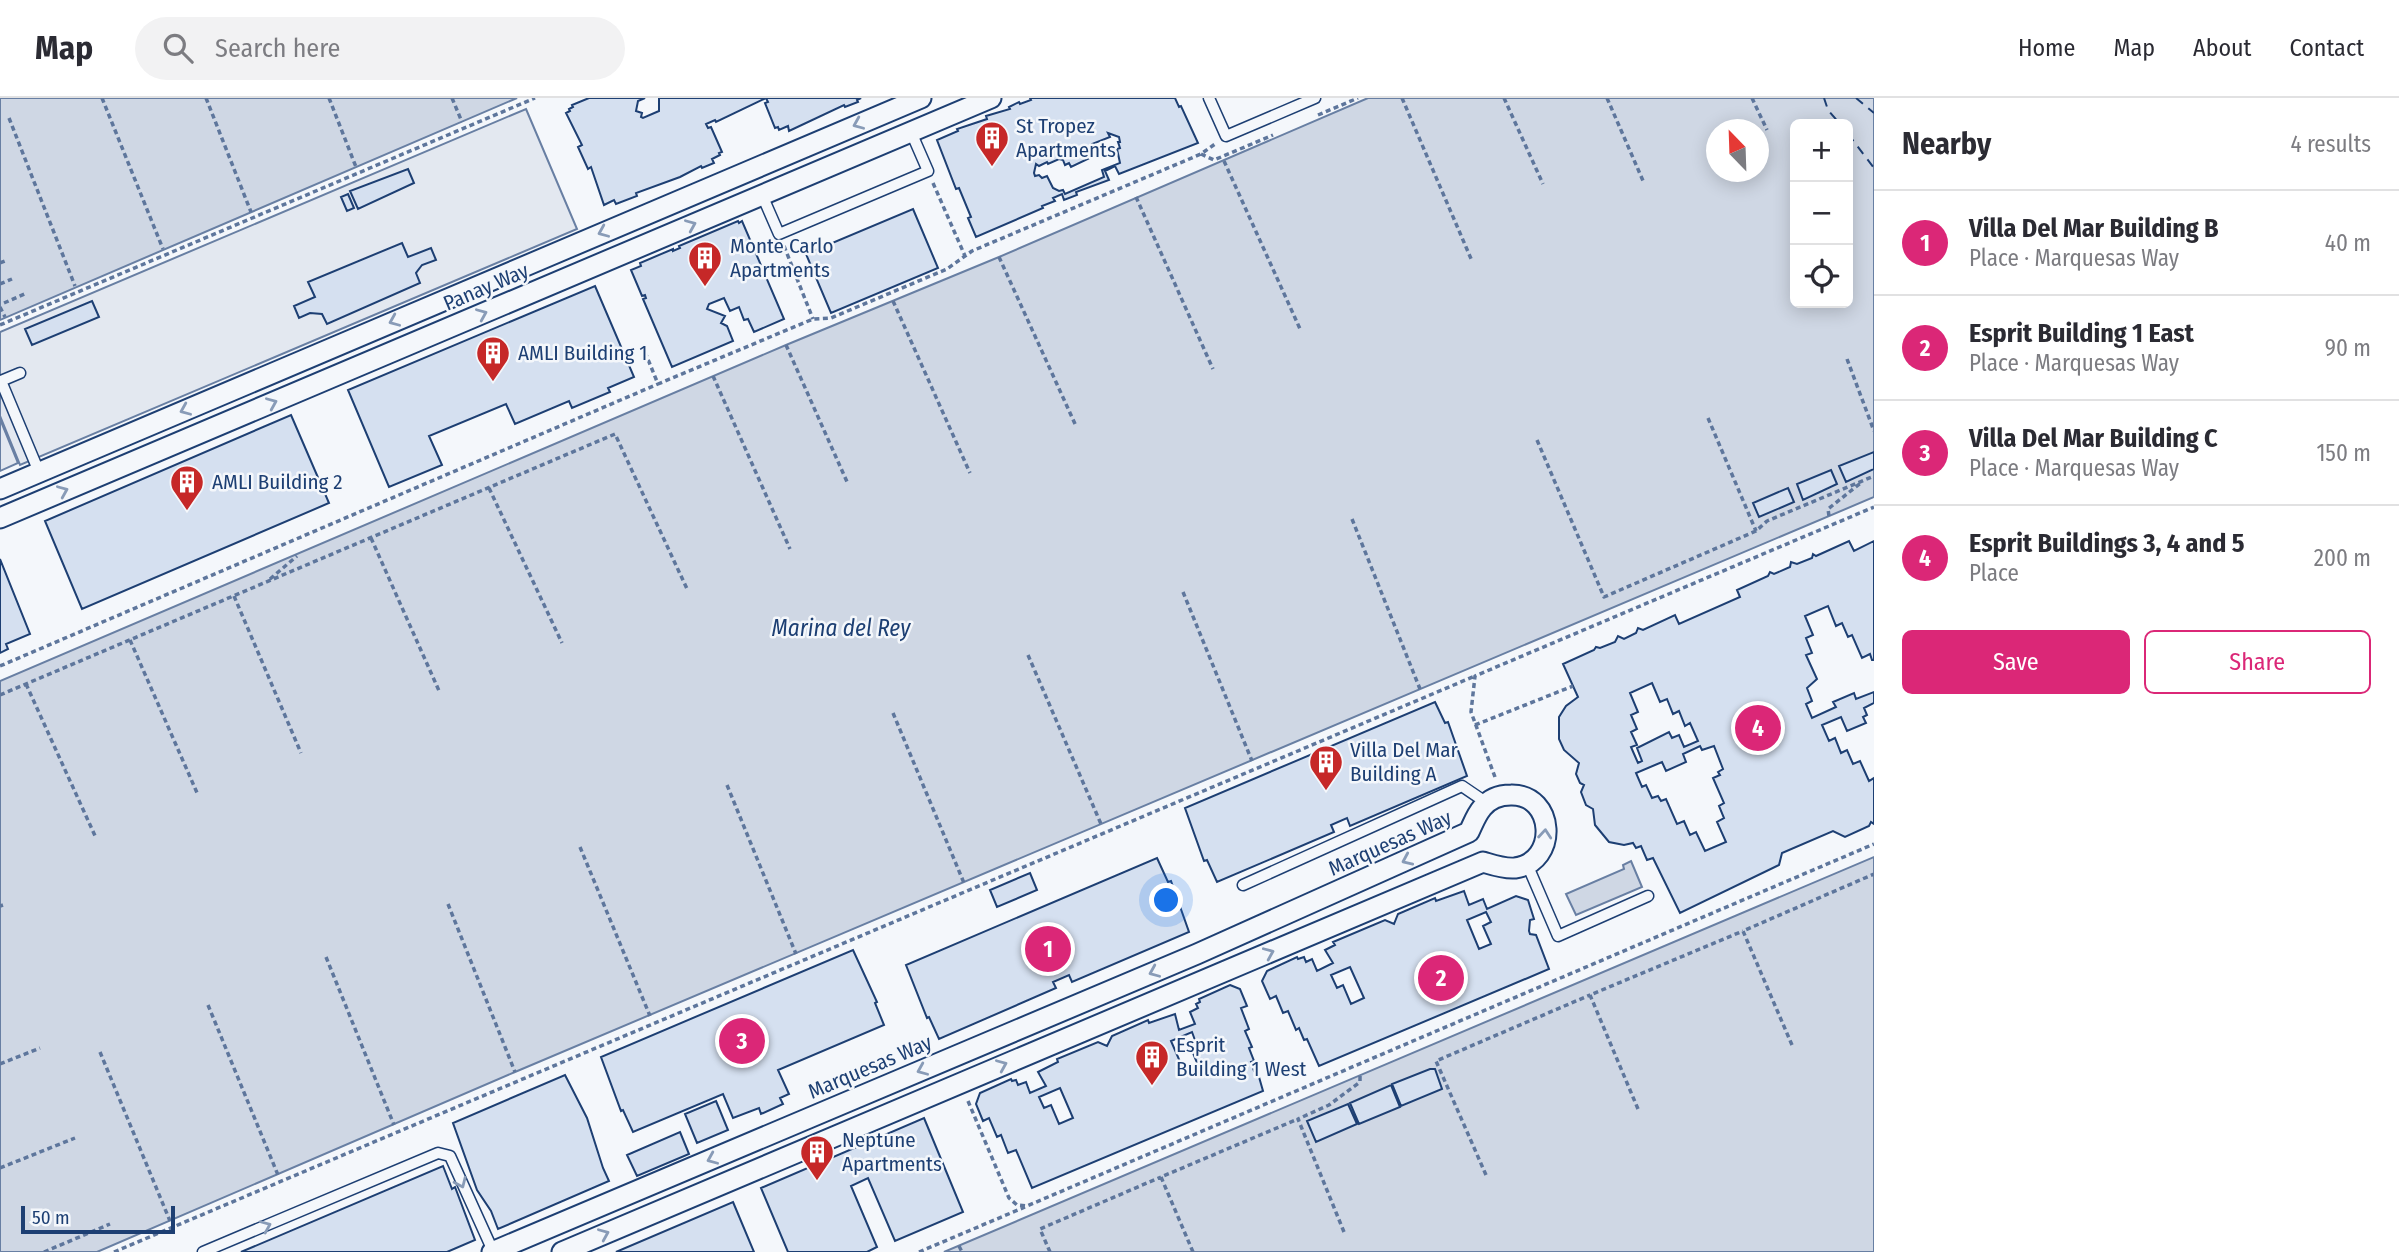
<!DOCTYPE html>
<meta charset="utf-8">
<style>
:root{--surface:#fff;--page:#f2f2f3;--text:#2b2b33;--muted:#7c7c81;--line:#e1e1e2;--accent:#db2777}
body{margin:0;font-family:"Fira Sans Condensed",sans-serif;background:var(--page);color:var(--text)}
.controls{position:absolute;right:21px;top:21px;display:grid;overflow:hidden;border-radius:10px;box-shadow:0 4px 18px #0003}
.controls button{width:63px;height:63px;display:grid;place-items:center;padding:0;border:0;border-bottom:2px solid var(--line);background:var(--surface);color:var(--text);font:35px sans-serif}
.compass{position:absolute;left:1706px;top:21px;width:63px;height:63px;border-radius:50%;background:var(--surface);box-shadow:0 4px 18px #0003;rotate:337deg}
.scale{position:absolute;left:21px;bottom:18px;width:154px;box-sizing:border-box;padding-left:7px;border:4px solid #1d3f73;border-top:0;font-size:19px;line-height:24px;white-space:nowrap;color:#1d3f73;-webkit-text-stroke:5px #f4f7fb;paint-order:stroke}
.you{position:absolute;left:1167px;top:803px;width:24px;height:24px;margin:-18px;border:5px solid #fff;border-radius:50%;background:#1a73e8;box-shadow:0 0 0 10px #1a73e833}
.badge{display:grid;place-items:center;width:46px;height:46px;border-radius:50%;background:var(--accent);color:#fff;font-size:23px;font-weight:700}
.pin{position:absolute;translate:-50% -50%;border:4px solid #fff;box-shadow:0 2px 7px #0006}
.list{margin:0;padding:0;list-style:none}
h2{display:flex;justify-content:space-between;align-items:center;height:91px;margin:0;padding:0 28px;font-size:30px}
h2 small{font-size:23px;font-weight:400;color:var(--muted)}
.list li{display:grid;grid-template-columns:46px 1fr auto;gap:21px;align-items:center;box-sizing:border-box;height:105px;padding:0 28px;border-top:2px solid var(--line)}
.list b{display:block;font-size:26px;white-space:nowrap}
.list p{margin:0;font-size:23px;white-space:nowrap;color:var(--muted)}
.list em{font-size:23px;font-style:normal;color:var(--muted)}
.actions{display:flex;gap:14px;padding:21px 28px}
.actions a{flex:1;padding:16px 0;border:2px solid var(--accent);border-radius:10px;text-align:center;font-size:24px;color:var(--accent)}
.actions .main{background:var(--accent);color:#fff}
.icon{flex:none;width:38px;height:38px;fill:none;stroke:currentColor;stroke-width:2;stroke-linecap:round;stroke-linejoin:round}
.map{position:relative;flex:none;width:1874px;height:1154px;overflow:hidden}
header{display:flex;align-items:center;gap:42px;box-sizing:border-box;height:98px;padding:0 35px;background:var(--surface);border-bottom:2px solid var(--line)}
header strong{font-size:33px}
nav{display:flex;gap:38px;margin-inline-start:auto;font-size:24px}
.search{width:490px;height:63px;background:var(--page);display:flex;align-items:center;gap:18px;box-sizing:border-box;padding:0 24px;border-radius:38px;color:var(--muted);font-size:26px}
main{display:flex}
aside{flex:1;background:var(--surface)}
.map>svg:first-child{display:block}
.parking{fill:#e3e8f0;stroke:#687fa3;stroke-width:2}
.water{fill:#cfd7e4;stroke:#687fa3;stroke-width:2;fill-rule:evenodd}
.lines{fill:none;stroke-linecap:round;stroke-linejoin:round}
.ferry{stroke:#1d3f73;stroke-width:2;stroke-dasharray:9 7;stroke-linecap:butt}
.building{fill:#d5e0f0;stroke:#1d3f73;stroke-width:2;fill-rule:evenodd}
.lane-casing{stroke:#1d3f73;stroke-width:13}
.street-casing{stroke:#1d3f73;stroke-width:23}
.path{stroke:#5e769c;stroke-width:3.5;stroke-dasharray:5 3.5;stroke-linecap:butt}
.lane{stroke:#f4f7fb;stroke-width:10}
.street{stroke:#f4f7fb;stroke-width:19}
.oneway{stroke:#889bb7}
.labels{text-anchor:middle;stroke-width:5;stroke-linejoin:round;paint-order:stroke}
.poi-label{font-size:21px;fill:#1d3f73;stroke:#f4f7fb;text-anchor:start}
.street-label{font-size:21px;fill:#1d3f73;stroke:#f4f7fb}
.water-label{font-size:23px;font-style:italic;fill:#1d3f73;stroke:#f4f7fb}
</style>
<header>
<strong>Map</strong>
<div class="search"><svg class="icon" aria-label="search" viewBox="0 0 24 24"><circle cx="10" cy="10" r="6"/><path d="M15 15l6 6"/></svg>Search here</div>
<nav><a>Home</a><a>Map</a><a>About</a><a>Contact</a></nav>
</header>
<main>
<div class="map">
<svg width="1874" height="1154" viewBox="0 0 1874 1154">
<rect width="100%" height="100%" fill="#f4f7fb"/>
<!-- parking -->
<path class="parking" d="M526 11 577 131 20 367 0 318V234Z
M0 321 18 365 0 373Z"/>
<!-- water -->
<path class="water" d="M0 0H517L0 222Z
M1368 0H1874V399L515 974 97 1154H0V583L786 247 999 159ZM1795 26H1848V205H1795ZM1716 32H1758V74H1716Z
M1874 759V1154H944Z
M1631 763 1642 789 1576 817 1566 796 1624 771 1623 767Z"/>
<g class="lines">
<!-- ferry -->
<path class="ferry" d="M1824 0 1828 12 1840 26
M1856 0 1874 15
M1848 36 1874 70"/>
</g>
<!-- building -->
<path class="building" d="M589 0H645L638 3 636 13 642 15 641 19 643 20 659 13V0H861L857 2 858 4 845 9 844 7 789 33 788 28 779 32 778 29 775 30 765 5 768 4 766 0 716 24 715 22 706 26 708 30 711 29 722 54 719 55 720 57 712 61 714 65 702 70 701 68 680 79 636 95 637 98 616 106 614 102 604 107 591 69 588 71 578 49 582 47 566 15 570 13 569 11 573 9 572 7Z
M1030 0H1175L1179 9 1181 8 1198 45 1119 76 1115 68 1105 73 1109 82 1076 94 1077 97 1064 102 1062 96 1053 100 1055 103 1042 108 1043 110 976 139 968 120 971 119 959 90 956 91 937 42 958 33 957 31 987 21 986 18 1010 11 1009 9 1019 4 1020 6 1031 2ZM1108 35 1119 39 1120 44H1118L1120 50 1117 51 1120 65 1102 72 1104 79 1065 96 1063 92 1059 93 1053 90 1047 78 1042 80 1039 77 1035 78 1034 75 1036 66 1039 68 1047 64 1048 66 1059 61 1063 62 1065 67 1069 65 1071 69 1096 57 1092 46 1110 39Z
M408 71 414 85 358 111 350 93Z
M348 96 354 110 347 113 341 99Z
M913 111 938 170 831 215 806 156Z
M738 123 739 125 742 123 784 221 754 234 748 221 744 222 739 209 730 213 724 200 709 206 707 211 725 218 721 225 727 228 733 243 672 269 643 201 646 200 645 197 642 198 631 172 641 168 640 165 673 151V153L680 150 679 148Z
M402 145 408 159 431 150 436 162 422 167 416 175 420 185 327 226 322 216 310 215 299 220 294 208 315 199 308 184Z
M595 188 634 279 608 290 610 294 572 310 569 303 515 326 506 306 429 338 442 367 389 389 348 292Z
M92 203 99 219 32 247 25 231Z
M291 317 329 405 82 511 45 423Z
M1874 354V371L1846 384 1839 368Z
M1831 372 1837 386 1803 402 1797 386Z
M1788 390 1794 404 1759 419 1753 405Z
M1849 443 1854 453 1874 443V562H1872L1870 556 1862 560 1852 537 1848 539 1842 525 1836 528 1828 508 1805 518 1813 537 1806 540 1812 555 1806 557 1817 581 1807 590 1812 603 1806 606 1812 620 1836 609 1833 604 1854 595 1856 601 1874 594V605L1864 610 1867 617 1863 619 1866 625 1847 633 1841 619 1822 627 1829 643 1835 640 1841 655 1847 652 1853 666 1860 663 1869 683 1874 680V726L1871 724 1869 728 1845 739 1833 733 1782 755 1779 767 1680 815 1653 760 1647 762 1641 748 1636 750 1633 745 1624 747 1609 744 1595 727 1593 711 1586 707 1581 694 1584 687 1580 685 1576 676 1579 665 1564 652 1559 641V619L1566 608 1578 599 1563 566 1594 552 1596 549 1600 550 1615 544 1618 538 1624 541 1636 535 1638 530 1643 532 1675 517 1679 526 1740 499 1737 492 1768 478 1770 474 1774 476 1790 469 1791 464 1797 466 1812 460 1813 456 1816 458ZM1652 585 1660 604 1667 601 1673 616 1679 613 1685 628 1690 625 1698 643 1684 649 1679 637 1672 640 1669 634 1637 650 1642 663 1638 665 1631 649 1637 647 1631 634 1637 631 1631 617 1638 614 1630 595ZM1700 648 1702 652 1714 648 1723 671 1718 674 1720 677 1713 680 1724 705 1719 708 1724 720 1717 724 1726 744 1705 753 1696 734 1690 737 1684 723 1677 726 1666 701 1661 703 1658 698 1652 700 1646 687 1642 689 1636 675 1662 664 1666 673 1686 664 1683 656Z
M0 461 30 536 6 546 8 551 0 555Z
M1435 604 1445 625 1448 624 1467 678 1350 728 1347 720 1331 727 1334 734 1217 784 1207 762 1204 763 1185 710Z
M1157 760 1168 784 1171 783 1189 834 1072 884 1069 877 1053 884 1056 890 939 941 929 919 927 920 906 867Z
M1030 775 1037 792 997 809 990 792Z
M1464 793 1469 807 1483 801 1487 811 1516 798 1528 802 1534 821 1530 822 1529 833 1530 836 1536 837 1549 871 1319 968 1307 941 1304 942 1299 930 1296 932 1288 913 1283 915 1276 898 1270 901 1262 883 1267 873 1297 859 1298 861 1304 859 1306 864 1312 861 1317 873 1333 865 1325 852 1335 847 1333 844 1385 822 1394 826 1398 816 1435 800 1436 803ZM1486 814 1491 824 1483 828 1491 846 1479 851 1467 822ZM1350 869 1364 900 1351 906 1343 887 1337 890 1331 877Z
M853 852 877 904 875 905 884 927 778 972 789 996 780 1000 783 1006 761 1016 759 1010 733 1020 723 996 633 1034 623 1012 621 1013 601 959Z
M1230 887 1240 891 1247 908 1241 910 1249 931 1245 933 1252 949 1249 950 1254 963 1251 964 1254 973 1257 972 1263 993 1032 1090 1016 1052 1008 1055 1001 1037 997 1039 989 1020 983 1023 976 1006 980 995 1011 981 1012 983 1016 982 1018 987 1026 984 1030 995 1046 988 1038 974 1058 964 1057 961 1098 944 1107 948 1112 938 1148 922 1149 925 1175 916 1179 932 1195 926 1190 914 1198 910 1196 906 1200 904 1199 901ZM1192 934 1196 945 1190 948 1198 967 1184 973 1171 943ZM1060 990 1073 1020 1059 1026 1051 1007 1044 1010 1039 999Z
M1430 971H1435L1442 991 1401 1008 1392 986Z
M565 977 587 1020 603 1070 609 1083 498 1131 491 1113 477 1092 453 1025Z
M1391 987 1400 1009 1359 1026 1350 1005Z
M716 1003 728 1032 697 1045 685 1016Z
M1348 1006 1357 1026 1316 1044 1307 1023Z
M924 1020 963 1114 895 1143 868 1080 851 1088 877 1149 867 1154H788L761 1090Z
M680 1034 689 1056 637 1078 627 1057Z
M443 1068 452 1091 455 1089 475 1142 447 1154H241Z
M733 1104 754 1154H616Z"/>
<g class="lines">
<!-- lane casing -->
<g class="lane-casing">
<path id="lane" d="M1209 0 1226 38 1315 0
M762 97 779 136 928 73 911 34
M20 275 1 283 39 374
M1527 766 1558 838 1648 798
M1243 787 1462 688 1487 705
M203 1154 438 1055 450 1058 493 1153"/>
</g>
<!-- street casing -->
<g class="street-casing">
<path id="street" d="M0 391 921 0
M0 420 991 0
M492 1154 1197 856 1469 734C1473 726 1476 717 1482 710 1489 701 1499 697 1511 697 1555 696 1559 764 1515 770 1504 771 1493 767 1483 764L562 1154"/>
</g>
<!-- path -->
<path class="path" d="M102 0 163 151
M206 0 251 114
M329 0 356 69
M452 0 462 24
M1402 0 1472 163
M1504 0 1543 86
M1607 0 1644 85
M1752 0 1767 32
M1318 17 1358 0
M9 20 75 188
M1201 56 1214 62 1273 37
M1224 63 1301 233
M933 85 965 158
M1136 99 1213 271
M784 148 813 221
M999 159 1076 328
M0 165 5 163
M0 186 12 181
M893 203 970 375
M4 205 27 195
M0 209 5 219
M0 227 535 0
M786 247 848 386
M645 254 658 286 813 221 831 220 947 171 972 153 1201 56 1215 46
M1847 261 1874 333
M713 278 790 451
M1708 320 1756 433
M1537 342 1604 499 1756 433 1767 423 1874 378
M489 390 562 545
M1829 418 1828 411 1862 384
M1352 421 1420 591
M371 440 440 595
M270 481 297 458
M1183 494 1252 663
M234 498 301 655
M130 542 198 697
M1028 557 1101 726
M0 568 658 286
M26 586 96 740
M0 597 615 336 688 493
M893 615 964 785
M1475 627 1573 588
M1495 679 1471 614 1475 578 1874 409
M727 687 796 856
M580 749 650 918
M448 806 515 974
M0 808 3 807
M326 859 394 1027
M208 907 278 1077
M1792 947 1743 833 1874 776
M100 954 170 1123
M0 966 40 950
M968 1003 1009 1100 1017 1107 1027 1108 1874 746
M1638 1011 1590 897 1743 833
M0 1070 75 1040
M1486 1077 1436 963 1590 897
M1344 1134 1298 1021 1329 1007 1360 984V977
M959 1148 962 1154
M44 1154 110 1126
M114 1154 1475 578
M919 1154 1025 1109
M1050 1154 1040 1131 1161 1079
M1193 1154 1161 1079 1298 1021"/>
<!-- lane -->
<use href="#lane" class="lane"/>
<!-- street -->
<use href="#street" class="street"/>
</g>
<!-- one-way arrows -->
<defs><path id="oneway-chevron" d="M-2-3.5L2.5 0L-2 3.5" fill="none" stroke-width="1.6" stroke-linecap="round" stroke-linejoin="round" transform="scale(1.75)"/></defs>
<g class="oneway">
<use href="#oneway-chevron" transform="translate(858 26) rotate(157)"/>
<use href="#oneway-chevron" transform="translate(691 127) rotate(-23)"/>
<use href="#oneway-chevron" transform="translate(603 134) rotate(157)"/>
<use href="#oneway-chevron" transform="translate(482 216) rotate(-23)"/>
<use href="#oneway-chevron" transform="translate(394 223) rotate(157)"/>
<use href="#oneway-chevron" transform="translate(272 305) rotate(-23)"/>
<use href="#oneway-chevron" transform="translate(185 312) rotate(157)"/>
<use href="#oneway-chevron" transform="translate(63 393) rotate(-23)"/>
<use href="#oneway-chevron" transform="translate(1545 736) rotate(-85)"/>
<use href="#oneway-chevron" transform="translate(1407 762) rotate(156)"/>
<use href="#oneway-chevron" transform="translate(1269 855) rotate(-23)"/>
<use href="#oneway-chevron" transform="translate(1154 874) rotate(157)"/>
<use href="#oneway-chevron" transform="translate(1002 967) rotate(-23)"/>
<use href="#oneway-chevron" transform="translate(922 972) rotate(157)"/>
<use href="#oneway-chevron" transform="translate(712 1061) rotate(157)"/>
<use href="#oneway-chevron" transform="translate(461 1085) rotate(66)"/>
<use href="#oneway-chevron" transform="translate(266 1128) rotate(-23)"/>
<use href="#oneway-chevron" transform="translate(604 1136) rotate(-23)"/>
</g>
<!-- icons -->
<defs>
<g id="building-pin" transform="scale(1.75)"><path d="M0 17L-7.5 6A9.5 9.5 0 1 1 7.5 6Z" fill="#c62828" stroke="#f4f7fb"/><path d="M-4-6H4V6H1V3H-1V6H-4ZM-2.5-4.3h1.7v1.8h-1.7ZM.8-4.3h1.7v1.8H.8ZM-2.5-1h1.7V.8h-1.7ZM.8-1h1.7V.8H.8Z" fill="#fff"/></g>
</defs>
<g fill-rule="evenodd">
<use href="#building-pin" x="992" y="40"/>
<use href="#building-pin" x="705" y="160"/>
<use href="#building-pin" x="493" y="255"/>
<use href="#building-pin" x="187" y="384"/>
<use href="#building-pin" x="1326" y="664"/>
<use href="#building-pin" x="1152" y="959"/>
<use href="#building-pin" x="817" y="1054"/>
</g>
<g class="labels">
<!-- poi labels -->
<g class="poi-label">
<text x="1016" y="35">St Tropez<tspan x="1016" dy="24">Apartments</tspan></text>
<text x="730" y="155">Monte Carlo<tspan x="730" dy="24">Apartments</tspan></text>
<text x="518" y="262">AMLI Building 1</text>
<text x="212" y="391">AMLI Building 2</text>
<text x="1350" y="659">Villa Del Mar<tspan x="1350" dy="24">Building A</tspan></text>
<text x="1176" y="954">Esprit<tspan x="1176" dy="24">Building 1 West</tspan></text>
<text x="842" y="1049">Neptune<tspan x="842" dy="24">Apartments</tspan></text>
</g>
<!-- street labels -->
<g class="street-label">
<text transform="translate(486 189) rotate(-23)" y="7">Panay Way</text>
<text transform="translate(1390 745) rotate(-24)" y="7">Marquesas Way</text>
<text transform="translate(870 969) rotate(-23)" y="7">Marquesas Way</text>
</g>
<!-- water labels -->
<g class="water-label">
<text x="841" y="538">Marina del Rey</text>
</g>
</g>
</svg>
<div class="controls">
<button>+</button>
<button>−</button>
<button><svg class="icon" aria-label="locate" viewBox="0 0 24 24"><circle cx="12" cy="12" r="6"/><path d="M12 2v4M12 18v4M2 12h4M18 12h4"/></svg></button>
</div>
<svg class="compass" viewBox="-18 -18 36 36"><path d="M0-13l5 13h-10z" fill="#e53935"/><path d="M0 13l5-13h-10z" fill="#7c7c81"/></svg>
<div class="scale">50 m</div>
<div class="you"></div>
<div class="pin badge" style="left:1048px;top:851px">1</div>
<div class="pin badge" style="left:1441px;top:880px">2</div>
<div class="pin badge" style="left:742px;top:943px">3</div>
<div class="pin badge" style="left:1758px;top:630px">4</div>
</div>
<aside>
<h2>Nearby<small>4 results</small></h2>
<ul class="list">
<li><span class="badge">1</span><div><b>Villa Del Mar Building B</b><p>Place · Marquesas Way</p></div><em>40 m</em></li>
<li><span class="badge">2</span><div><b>Esprit Building 1 East</b><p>Place · Marquesas Way</p></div><em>90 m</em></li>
<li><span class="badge">3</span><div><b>Villa Del Mar Building C</b><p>Place · Marquesas Way</p></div><em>150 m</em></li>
<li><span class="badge">4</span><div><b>Esprit Buildings 3, 4 and 5</b><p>Place</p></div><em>200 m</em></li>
</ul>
<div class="actions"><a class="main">Save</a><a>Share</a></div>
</aside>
</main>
